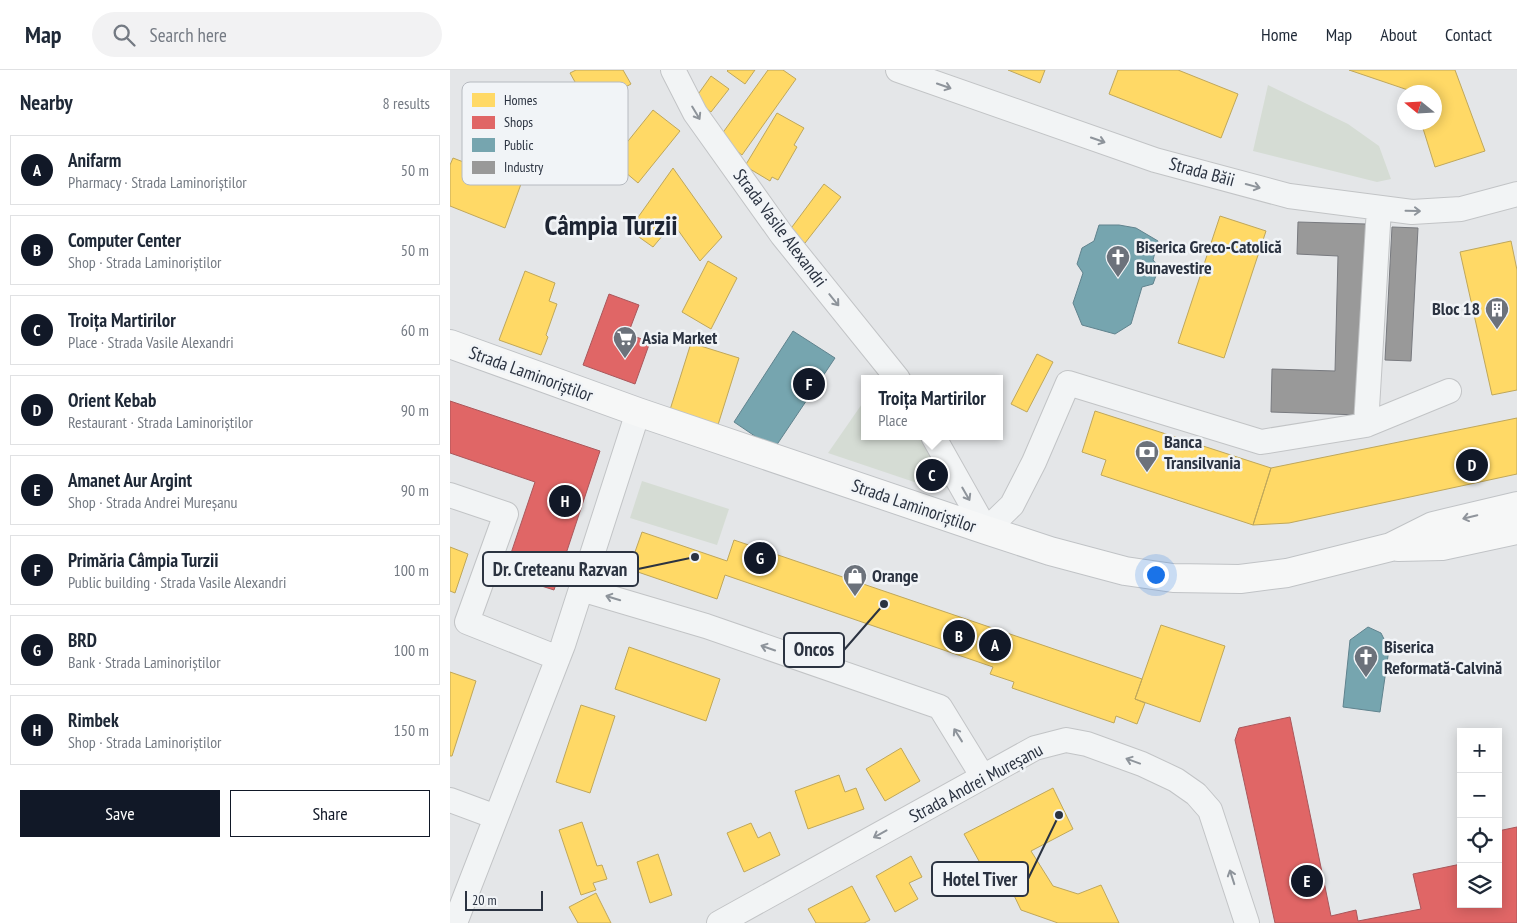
<!DOCTYPE html>
<meta charset="utf-8">
<style>
:root{--surface:#fff;--page:#f2f2f3;--text:#1f2937;--muted:#747a83;--line:#e0e1e3;--accent:#111827}
body{margin:0;font-family:"PT Sans Narrow",sans-serif;background:var(--page);color:var(--text)}
.controls{position:absolute;right:15px;bottom:15px;display:grid;overflow:hidden;border-radius:0px;box-shadow:0 2px 12px #0003}
.controls button{width:45px;height:45px;display:grid;place-items:center;padding:0;border:0;border-bottom:1px solid var(--line);background:var(--surface);color:var(--text);font:25px sans-serif}
.compass{position:absolute;left:947px;top:15px;width:45px;height:45px;border-radius:50%;background:var(--surface);box-shadow:0 2px 12px #0003;rotate:288deg}
.scale{position:absolute;left:15px;bottom:12px;width:78px;box-sizing:border-box;padding-left:5px;border:2px solid #2b3341;border-top:0;font-size:14px;line-height:18px;white-space:nowrap;color:#2b3341;-webkit-text-stroke:4px #f1f4f7;paint-order:stroke}
.you{position:absolute;left:705px;top:504px;width:18px;height:18px;margin:-12px;border:4px solid #fff;border-radius:50%;background:#1a73e8;box-shadow:0 0 0 8px #1a73e833}
.badge{display:grid;place-items:center;width:32px;height:32px;border-radius:50%;background:var(--accent);color:#fff;font-size:16px;font-weight:700}
.pin{position:absolute;translate:-50% -50%;border:2px solid #fff;box-shadow:0 1px 5px #0006}
.popup{position:absolute;left:411px;top:305px;width:142px;height:65px;box-sizing:border-box;display:grid;place-content:center;border-radius:0px;background:var(--surface);filter:drop-shadow(0 1px 4px #0005);font-size:16px;white-space:nowrap;color:var(--muted)}
.popup b{font-size:19px;color:var(--text)}
.popup::after{content:'';position:absolute;left:50%;top:100%;margin-left:-10px;border:10px solid transparent;border-top-color:var(--surface)}
.list{margin:0;padding:0;list-style:none}
h2{display:flex;justify-content:space-between;align-items:center;height:65px;margin:0;padding:0 20px;font-size:21px}
h2 small{font-size:16px;font-weight:400;color:var(--muted)}
.list li{display:grid;grid-template-columns:32px 1fr auto;gap:15px;align-items:center;box-sizing:border-box;height:70px;margin:0 10px 10px;padding:0 10px;border:1px solid var(--line);border-radius:0px}
.list b{display:block;font-size:19px;white-space:nowrap}
.list p{margin:0;font-size:16px;white-space:nowrap;color:var(--muted)}
.list em{font-size:16px;font-style:normal;color:var(--muted)}
.actions{display:flex;gap:10px;padding:15px 20px}
.actions a{flex:1;padding:11px 0;border:1px solid var(--accent);border-radius:0px;text-align:center;font-size:18px;color:var(--accent)}
.actions .main{background:var(--accent);color:#fff}
.icon{flex:none;width:28px;height:28px;fill:none;stroke:currentColor;stroke-width:2;stroke-linecap:round;stroke-linejoin:round}
.map{position:relative;flex:none;width:1067px;height:853px;overflow:hidden}
header{display:flex;align-items:center;gap:30px;box-sizing:border-box;height:70px;padding:0 25px;background:var(--surface);border-bottom:1px solid var(--line)}
header strong{font-size:24px}
nav{display:flex;gap:28px;margin-inline-start:auto;font-size:18px}
.search{width:350px;height:45px;background:var(--page);display:flex;align-items:center;gap:12px;box-sizing:border-box;padding:0 18px;border-radius:28px;color:var(--muted);font-size:19px}
main{display:flex}
aside{flex:1;background:var(--surface)}
.map>svg:first-child{display:block}
.green{fill:#d5dcd4}
.homes{fill:#ffd966;stroke:#bfa75b}
.shops{fill:#e06666;stroke:#aa575b}
.public{fill:#76a5af;stroke:#60838e}
.industry{fill:#999;stroke:#787a7f}
.lines{fill:none;stroke-linecap:round;stroke-linejoin:round}
.street-casing{stroke:#c2c4c6;stroke-width:26}
.primary-casing{stroke:#c0c3c6;stroke-width:30}
.street{stroke:#f2f4f5;stroke-width:24}
.primary{stroke:#f6f7f7;stroke-width:28}
.oneway{stroke:#8e949b}
.oneway2{stroke:#90959c}
.labels{text-anchor:middle;stroke-width:5;stroke-linejoin:round;paint-order:stroke}
.street-label{font-size:18px;fill:#2b3341;stroke:#f1f4f7}
.poi-label{font-size:18px;font-weight:bold;fill:#2b3341;stroke:#f1f4f7;text-anchor:start}
.town-label{font-size:28px;font-weight:bold;fill:#1d2432;stroke:#f1f4f7}
.key{fill:#f1f4f7;stroke:#b6bac0;stroke-width:1}
.key-label{font-size:14px;fill:#2b3341}
.leader{fill:none;stroke:#2b3341;stroke-width:2}
.callout-dot{fill:#2b3341;stroke:#f1f4f7;stroke-width:2}
.callout{fill:#f1f4f7;stroke:#2b3341;stroke-width:2}
.callout-label{font-size:19px;text-anchor:middle;font-weight:bold;fill:#2b3341}
</style>
<header>
<strong>Map</strong>
<div class="search"><svg class="icon" aria-label="search" viewBox="0 0 24 24"><circle cx="10" cy="10" r="6"/><path d="M15 15l6 6"/></svg>Search here</div>
<nav><a>Home</a><a>Map</a><a>About</a><a>Contact</a></nav>
</header>
<main>
<aside>
<h2>Nearby<small>8 results</small></h2>
<ul class="list">
<li><span class="badge">A</span><div><b>Anifarm</b><p>Pharmacy · Strada Laminoriștilor</p></div><em>50 m</em></li>
<li><span class="badge">B</span><div><b>Computer Center</b><p>Shop · Strada Laminoriștilor</p></div><em>50 m</em></li>
<li><span class="badge">C</span><div><b>Troița Martirilor</b><p>Place · Strada Vasile Alexandri</p></div><em>60 m</em></li>
<li><span class="badge">D</span><div><b>Orient Kebab</b><p>Restaurant · Strada Laminoriștilor</p></div><em>90 m</em></li>
<li><span class="badge">E</span><div><b>Amanet Aur Argint</b><p>Shop · Strada Andrei Mureșanu</p></div><em>90 m</em></li>
<li><span class="badge">F</span><div><b>Primăria Câmpia Turzii</b><p>Public building · Strada Vasile Alexandri</p></div><em>100 m</em></li>
<li><span class="badge">G</span><div><b>BRD</b><p>Bank · Strada Laminoriștilor</p></div><em>100 m</em></li>
<li><span class="badge">H</span><div><b>Rimbek</b><p>Shop · Strada Laminoriștilor</p></div><em>150 m</em></li>
</ul>
<div class="actions"><a class="main">Save</a><a>Share</a></div>
</aside>
<div class="map">
<svg width="1067" height="853" viewBox="0 0 1067 853">
<rect width="100%" height="100%" fill="#e4e6e8"/>
<!-- green -->
<path class="green" d="M818 15 898 54 929 76 941 109 927 112 803 81Z
M414 331V366H473L500 416 495 418H482L378 383Z
M192 411 279 439 267 475 180 448Z"/>
<!-- homes -->
<path class="homes" d="M126 0H173L181 14 139 37 120 3Z
M278 0H305L295 14 277 1Z
M318 0H333L346 9 292 85 269 68Z
M558 0H595L590 13Z
M668 0H728L788 24 771 68 659 24Z
M899 0H1005L1035 81 985 97 971 52H984V22H961V21Z
M261 6 279 19 261 42 244 30Z
M203 40 230 61 188 113 162 91Z
M327 43 354 58 344 75 347 77 328 110 322 107 320 111 295 96Z
M3 88 71 114 55 158 0 136V95Z
M223 98 272 167 250 191 223 153 203 177 179 160Z
M374 114 391 127 355 173 339 161Z
M770 146 816 161 774 288 728 273Z
M1061 171 1067 200V320L1042 325 1010 182Z
M258 191 287 208 261 259 232 242Z
M75 201 105 213 99 231 107 234 96 265 98 267 91 285 49 270Z
M241 273 289 288 267 358 219 343Z
M587 284 603 292 577 342 561 334Z
M645 341 821 398 803 455 651 405 656 390 632 382Z
M1067 348V404L839 453 803 455 821 398Z
M192 462 277 491 284 470 692 609 685 629 695 633 687 654 666 646 664 653 562 618 564 612 540 604 543 597 275 505 267 529 179 499Z
M0 477 18 484 5 523 0 521Z
M711 555 775 576 750 652 685 629Z
M179 577 270 609 256 651 165 619Z
M0 602 26 611 2 686H0Z
M131 635 165 646 140 723 106 712Z
M451 678 470 711 435 731 416 699Z
M389 705 395 722 406 718 414 739 358 759 345 721Z
M603 718 623 759 581 781 603 816 628 824 651 815 669 853H608L571 840 548 792 534 800 514 764Z
M132 752 147 796 152 795 157 809 143 813 146 820 131 825 109 760Z
M301 753 308 768 320 762 330 785 294 802 277 763Z
M208 784 222 825 200 833 187 792Z
M461 786 472 807 459 813 468 829 445 842 426 806Z
M402 816 420 850 414 853H366L358 839Z
M146 823 161 853H128L119 837Z"/>
<!-- shops -->
<path class="shops" d="M159 224 189 235 178 264 200 272 185 314 133 295Z
M0 331 150 381 104 520 54 504 85 412 0 383Z
M840 647 881 846 906 840 908 851 971 839 963 804 1011 794V834H1048V761L1067 757V853H825L785 670 789 658Z"/>
<!-- public -->
<path class="public" d="M649 155H669L686 158 708 171 703 190 709 197 703 214 692 217 681 254 665 264 632 255 623 233 633 203 627 194 632 178 644 171Z
M343 261 385 288 324 379 284 352Z
M918 557 931 563 939 579 930 642 893 637 900 570Z"/>
<!-- industry -->
<path class="industry" d="M848 152 916 154 910 345 821 342 822 299 885 301 888 186 847 184Z
M942 157 968 158 961 291 935 290Z"/>
<g class="lines">
<!-- street casing -->
<g class="street-casing">
<path id="street" d="M223 0 245 43 332 165 448 309
M448 0 705 90 839 126 962 142 1011 139 1067 124
M916 355 999 321
M483 366 536 460 562 435 584 392 618 313 811 372 916 355 929 138
M0 425 56 444 17 552 108 588
M131 519 256 556 490 637 533 707
M0 730 46 747
M5 853 113 575 188 342
M269 853 585 678 616 670 637 674 692 694 726 710 746 724 760 740 797 853"/>
</g>
<!-- primary casing -->
<g class="primary-casing">
<path id="primary" d="M0 274 188 342 536 460 600 481 675 501 723 508 790 509 837 503 941 477 983 456 1067 436
M948 477 992 476 1067 460"/>
</g>
<!-- street -->
<use href="#street" class="street"/>
<!-- primary -->
<use href="#primary" class="primary"/>
</g>
<!-- one-way arrows -->
<defs><path id="oneway-shaft" d="M-6 0H5M1.5-3L5.5 0L1.5 3" fill="none" stroke-width="1.6" stroke-linecap="round" stroke-linejoin="round" transform="scale(1.25)"/></defs>
<g class="oneway">
<use href="#oneway-shaft" transform="translate(494 16) rotate(19)"/>
<use href="#oneway-shaft" transform="translate(246 43) rotate(59)"/>
<use href="#oneway-shaft" transform="translate(648 70) rotate(19)"/>
<use href="#oneway-shaft" transform="translate(803 116) rotate(15)"/>
<use href="#oneway-shaft" transform="translate(963 141) rotate(1)"/>
<use href="#oneway-shaft" transform="translate(384 230) rotate(51)"/>
<use href="#oneway-shaft" transform="translate(516 424) rotate(60)"/>
<use href="#oneway-shaft" transform="translate(163 528) rotate(-163)"/>
<use href="#oneway-shaft" transform="translate(318 578) rotate(-161)"/>
<use href="#oneway-shaft" transform="translate(508 665) rotate(-122)"/>
<use href="#oneway-shaft" transform="translate(683 691) rotate(-160)"/>
<use href="#oneway-shaft" transform="translate(430 764) rotate(151)"/>
<use href="#oneway-shaft" transform="translate(782 807) rotate(-108)"/>
</g>
<use class="oneway2" href="#oneway-shaft" transform="translate(1020 447) rotate(167)"/>
<!-- icons -->
<defs>
<g id="church-pin" transform="scale(1.25)"><path d="M0 17L-7.5 6A9.5 9.5 0 1 1 7.5 6Z" fill="#6c727b" stroke="#f1f4f7"/><path d="M-1.2-6h2.4v3.5h3.3v2.4h-3.3V6h-2.4V-.1h-3.3v-2.4h3.3Z" fill="#fff"/></g>
<g id="building-pin" transform="scale(1.25)"><path d="M0 17L-7.5 6A9.5 9.5 0 1 1 7.5 6Z" fill="#6c727b" stroke="#f1f4f7"/><path d="M-4-6H4V6H1V3H-1V6H-4ZM-2.5-4.3h1.7v1.8h-1.7ZM.8-4.3h1.7v1.8H.8ZM-2.5-1h1.7V.8h-1.7ZM.8-1h1.7V.8H.8Z" fill="#fff"/></g>
<g id="supermarket-pin" transform="scale(1.25)"><path d="M0 17L-7.5 6A9.5 9.5 0 1 1 7.5 6Z" fill="#6c727b" stroke="#f1f4f7"/><path d="M-6-5.5h2.5l.6 2H6L4.5 2H-2.5L-4.4-4H-6ZM-1.5 3.2a1.3 1.3 0 1 0 .1 0ZM3 3.2a1.3 1.3 0 1 0 .1 0Z" fill="#fff"/></g>
<g id="bank-pin" transform="scale(1.25)"><path d="M0 17L-7.5 6A9.5 9.5 0 1 1 7.5 6Z" fill="#6c727b" stroke="#f1f4f7"/><path d="M-6-4H6V4H-6ZM0-2.3a2.3 2.3 0 1 0 0 4.6a2.3 2.3 0 1 0 0-4.6Z" fill="#fff"/></g>
<g id="shop-pin" transform="scale(1.25)"><path d="M0 17L-7.5 6A9.5 9.5 0 1 1 7.5 6Z" fill="#6c727b" stroke="#f1f4f7"/><path d="M-5-2.5h2.3a2.7 3.5 0 0 1 5.4 0H5L5.5 6h-11ZM-1.5-2.5h3a1.5 2.3 0 0 0-3 0Z" fill="#fff"/></g>
</defs>
<g fill-rule="evenodd">
<use href="#church-pin" x="668" y="187"/>
<use href="#building-pin" x="1047" y="239"/>
<use href="#supermarket-pin" x="175" y="268"/>
<use href="#bank-pin" x="697" y="382"/>
<use href="#shop-pin" x="405" y="506"/>
<use href="#church-pin" x="916" y="587"/>
</g>
<g class="labels">
<!-- street labels -->
<g class="street-label">
<text transform="translate(752 102) rotate(15)" y="6">Strada Băii</text>
<text transform="translate(330 158) rotate(53)" y="6">Strada Vasile Alexandri</text>
<text transform="translate(81 304) rotate(20)" y="6">Strada Laminoriștilor</text>
<text transform="translate(464 436) rotate(19)" y="6">Strada Laminoriștilor</text>
<text transform="translate(526 713) rotate(-28)" y="6">Strada Andrei Mureșanu</text>
</g>
<!-- poi labels -->
<g class="poi-label">
<text x="686" y="183">Biserica Greco-Catolică<tspan x="686" dy="21">Bunavestire</tspan></text>
<text x="1030" y="245" text-anchor="end">Bloc 18</text>
<text x="192" y="274">Asia Market</text>
<text x="714" y="378">Banca<tspan x="714" dy="21">Transilvania</tspan></text>
<text x="422" y="512">Orange</text>
<text x="934" y="583">Biserica<tspan x="934" dy="21">Reformată-Calvină</tspan></text>
</g>
<!-- town labels -->
<g class="town-label">
<text x="161" y="165">Câmpia Turzii</text>
</g>
</g>
<!-- legend -->
<rect x="12" y="12" width="166" height="103" rx="8" class="key"/>
<rect x="22" y="23" width="23" height="14" fill="#ffd966"/>
<rect x="22" y="46" width="23" height="13" fill="#e06666"/>
<rect x="22" y="68" width="23" height="14" fill="#76a5af"/>
<rect x="22" y="91" width="23" height="13" fill="#999"/>
<g class="key-label">
<text x="54" y="35">Homes</text>
<text x="54" y="57">Shops</text>
<text x="54" y="80">Public</text>
<text x="54" y="102">Industry</text>
</g>
<!-- callouts -->
<path class="leader" d="M245 487L188 499M434 534L394 580M609 745L578 809"/>
<g class="callout-dot">
<circle cx="245" cy="487" r="5"/>
<circle cx="434" cy="534" r="5"/>
<circle cx="609" cy="745" r="5"/>
</g>
<g class="callout">
<rect x="33" y="482" width="155" height="34" rx="5"/>
<rect x="334" y="563" width="60" height="34" rx="5"/>
<rect x="482" y="792" width="96" height="34" rx="5"/>
</g>
<g class="callout-label">
<text x="110" y="506">Dr. Creteanu Razvan</text>
<text x="364" y="586">Oncos</text>
<text x="530" y="816">Hotel Tiver</text>
</g>
</svg>
<div class="controls">
<button>+</button>
<button>−</button>
<button><svg class="icon" aria-label="locate" viewBox="0 0 24 24"><circle cx="12" cy="12" r="6"/><path d="M12 2v4M12 18v4M2 12h4M18 12h4"/></svg></button>
<button><svg class="icon" aria-label="layers" viewBox="0 0 24 24"><path d="M12 4l9 5-9 5-9-5zM3 14l9 5 9-5"/></svg></button>
</div>
<svg class="compass" viewBox="-18 -18 36 36"><path d="M0-13l5 13h-10z" fill="#e53935"/><path d="M0 13l5-13h-10z" fill="#747a83"/></svg>
<div class="scale">20 m</div>
<div class="you"></div>
<div class="pin badge" style="left:545px;top:575px">A</div>
<div class="pin badge" style="left:509px;top:566px">B</div>
<div class="pin badge" style="left:482px;top:405px">C</div>
<div class="popup"><b>Troița Martirilor</b>Place</div>
<div class="pin badge" style="left:1022px;top:395px">D</div>
<div class="pin badge" style="left:857px;top:811px">E</div>
<div class="pin badge" style="left:359px;top:314px">F</div>
<div class="pin badge" style="left:310px;top:488px">G</div>
<div class="pin badge" style="left:115px;top:431px">H</div>
</div>
</main>
